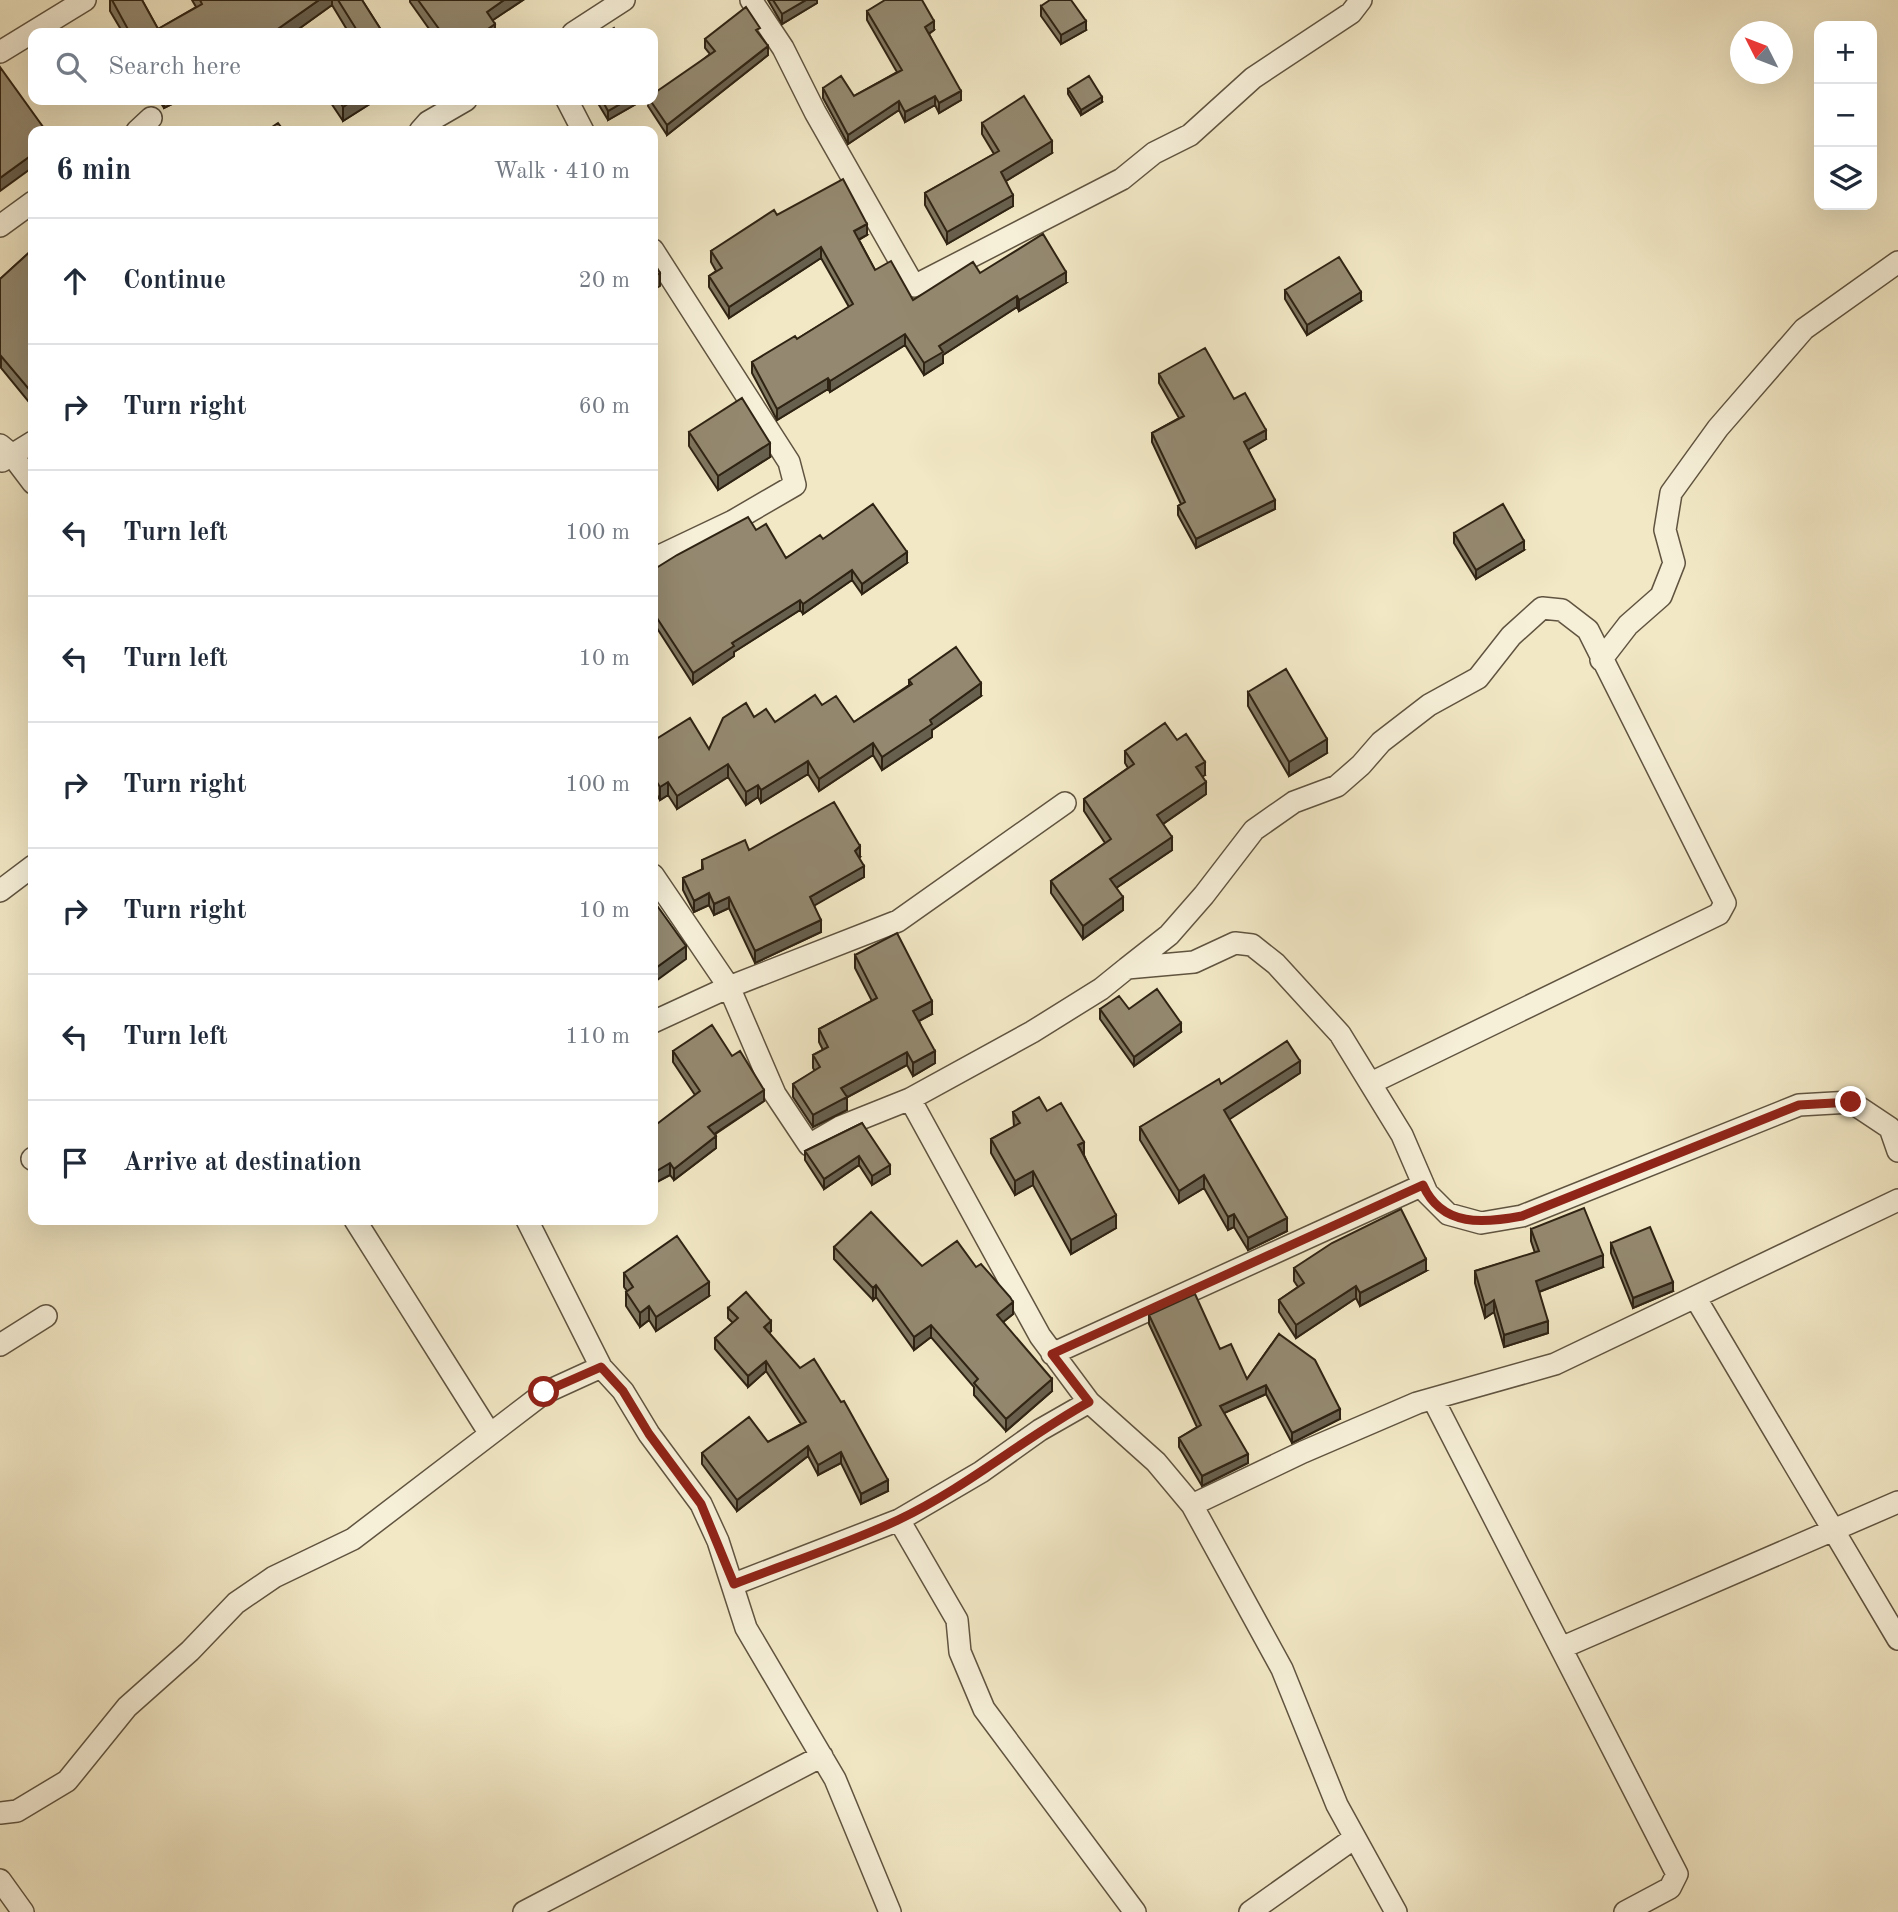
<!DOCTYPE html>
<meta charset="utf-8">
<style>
:root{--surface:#fff;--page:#f2f2f3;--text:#1f2937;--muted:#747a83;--line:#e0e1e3}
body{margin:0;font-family:"Old Standard TT",serif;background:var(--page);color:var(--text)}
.controls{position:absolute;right:21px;top:21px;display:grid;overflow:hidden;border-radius:14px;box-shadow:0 7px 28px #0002}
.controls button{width:63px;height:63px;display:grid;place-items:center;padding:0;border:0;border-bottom:2px solid var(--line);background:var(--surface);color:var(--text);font:35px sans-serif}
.compass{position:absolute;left:1730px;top:21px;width:63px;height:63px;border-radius:50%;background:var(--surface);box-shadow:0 7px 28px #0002;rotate:312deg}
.stop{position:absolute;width:21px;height:21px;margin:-16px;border:5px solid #8f2418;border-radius:50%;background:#fff}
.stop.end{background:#8f2418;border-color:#fff;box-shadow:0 2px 7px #0008}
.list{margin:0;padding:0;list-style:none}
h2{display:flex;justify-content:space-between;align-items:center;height:91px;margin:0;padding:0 28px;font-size:30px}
h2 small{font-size:23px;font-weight:400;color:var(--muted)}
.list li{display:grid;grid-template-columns:46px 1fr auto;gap:21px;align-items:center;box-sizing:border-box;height:126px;padding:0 28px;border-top:2px solid var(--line)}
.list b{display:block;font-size:26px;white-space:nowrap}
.list em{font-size:23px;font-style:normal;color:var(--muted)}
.icon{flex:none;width:38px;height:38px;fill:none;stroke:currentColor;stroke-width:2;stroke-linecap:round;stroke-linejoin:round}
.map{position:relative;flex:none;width:1898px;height:1912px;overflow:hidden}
.search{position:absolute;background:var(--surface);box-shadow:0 7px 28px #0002;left:28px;top:28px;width:630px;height:77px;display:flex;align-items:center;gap:18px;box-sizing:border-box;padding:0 24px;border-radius:14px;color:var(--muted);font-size:26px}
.panel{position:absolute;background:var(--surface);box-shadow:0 7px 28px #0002;left:28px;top:126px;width:630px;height:1099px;border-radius:14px}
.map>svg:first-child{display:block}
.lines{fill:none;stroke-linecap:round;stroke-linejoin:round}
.street-casing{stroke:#605440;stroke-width:24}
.street{stroke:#f7f0d9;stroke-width:21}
.wall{fill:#7f7660;stroke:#2f2313;stroke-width:2}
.shaded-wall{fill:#68604e;stroke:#2f2313;stroke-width:2}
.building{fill:#948970;stroke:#2f2313;stroke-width:2}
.route{stroke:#8f2418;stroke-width:9}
</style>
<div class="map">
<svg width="1898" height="1912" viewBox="0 0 1898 1912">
<rect width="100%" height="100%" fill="#f2e8c5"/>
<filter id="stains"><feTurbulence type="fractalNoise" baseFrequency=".00286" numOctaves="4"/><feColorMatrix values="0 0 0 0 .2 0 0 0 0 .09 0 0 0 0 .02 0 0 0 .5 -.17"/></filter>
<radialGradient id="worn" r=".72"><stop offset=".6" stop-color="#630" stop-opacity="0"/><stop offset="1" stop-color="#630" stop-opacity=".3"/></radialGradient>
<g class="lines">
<!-- street casing -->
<g class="street-casing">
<path id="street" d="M751 0 783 48 815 112 914 286 1122 179 1154 153 1190 135 1253 78 1351 13 1361 0
M573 33 624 0
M0 52 85 0
M567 100 583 131
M137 131 151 118
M420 131 428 122 466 100
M0 226 33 202
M653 250 789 462 795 485 733 521 653 559
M0 445 11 454 33 483
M2 461 33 442
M1601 660 1628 625 1661 596 1674 563 1665 530 1671 493 1718 428 1804 329 1898 262
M653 875 729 987 775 1094 809 1145 840 1127 910 1099 1032 1032 1101 989 1127 968 1194 962 1235 943 1252 945 1276 964 1340 1034 1402 1135 1427 1193 1448 1214 1481 1223 1522 1216 1799 1105 1851 1102 1890 1128 1898 1151
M0 891 33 866
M1127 968 1169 935 1204 895 1254 830 1294 802 1337 786 1361 765 1381 742 1429 705 1478 678 1511 636 1542 608 1562 610 1588 630 1725 903 1719 914 1371 1083
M653 1022 729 987 898 921 1065 803
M910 1099 1040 1336 1089 1402 1156 1462 1192 1505 1303 1452 1417 1403 1555 1364 1898 1200
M32 1159 33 1158
M355 1220 490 1434
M527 1220 601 1367 623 1391 649 1434 701 1504 718 1541 746 1628 835 1779 890 1912
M1695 1297 1898 1639
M0 1345 46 1316
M1052 1354 1423 1185
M1433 1399 1677 1874 1670 1888 1625 1912
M1089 1402 1040 1430 981 1472 899 1520 957 1620 960 1652 984 1709 1135 1912
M1192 1505 1282 1669 1337 1805 1396 1912
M734 1584 899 1520
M1561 1648 1898 1502
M0 1813 17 1811 67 1781 127 1707 190 1651 236 1603 274 1577 353 1539 544 1393 601 1367
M0 1880 23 1912
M524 1912 822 1756
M1250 1912 1353 1839"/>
</g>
<!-- street -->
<use href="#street" class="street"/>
</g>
<!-- wall -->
<path class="wall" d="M110 0H142L158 29 196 7 192 0H362L383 33H349L332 5 293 33H123L110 11Z
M410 0H523L493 20 495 33H432L410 2Z
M768 0H817V3L782 24Z
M1041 6 1086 30 1061 44 1041 16Z
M867 11 934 30 929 34 961 100 939 113 935 105 905 122 899 110 848 144 823 98V88L854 96 897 72 867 20Z
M760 35 768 55 667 135 648 106V100H653L710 54 705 48V39Z
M1068 89 1102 102 1081 115 1068 94Z
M159 100H180L164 108Z
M329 100H376L343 121Z
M596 100H643L608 120Z
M982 123 1052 153 1006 181 1013 206 947 244 925 205V193L994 154 982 134Z
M777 215 867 235 859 240 875 270 913 300 980 273 1066 283 1019 311 1017 307 943 355V363L924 375 905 345 830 392 828 389 777 420 752 373V362L797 339 849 307 821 258 729 318 709 287V276L716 271 711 262V251Z
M33 249V407L1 368 0 279Z
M1285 290 1361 301 1307 335 1285 299Z
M1159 374 1234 399 1266 439 1248 449 1275 509 1196 548 1178 515V506L1181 504 1152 442V433L1179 418 1159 383Z
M689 432 770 457 718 490 689 446Z
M756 530 786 558 823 539 907 563 862 594 852 580 803 614 800 610 734 652V656L693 684 653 622V570Z
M1454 533 1524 550 1476 579 1454 543Z
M909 680 981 696 932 730V737L882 770 873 755 819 791 808 774 761 803 758 797 746 805 728 777 677 809 668 795 660 800 653 788V741L709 749 754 717 775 722 822 705 854 722 909 685Z
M1248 692 1327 753 1289 776 1248 706Z
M1177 740 1205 775 1202 776 1206 794 1163 824 1172 850 1116 888 1123 910 1083 939 1051 893V881L1105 843 1084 811V799L1128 768 1125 763V751Z
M749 850 860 857 859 858 864 877 814 905 821 932 755 963 729 908 714 915 709 905 694 912 683 890V878L702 870V860Z
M855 955 932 1014 919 1021 935 1063 913 1076 907 1065 847 1097V1110L813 1127 793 1097V1084L815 1071 813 1068V1055L823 1050 819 1042V1029L872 1001 855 968Z
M1100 1009H1129L1181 1032 1134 1066 1100 1019Z
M673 1051 732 1056 764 1101 714 1135 716 1148 674 1180 670 1175 653 1184 695 1095 673 1062Z
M1300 1073 1229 1119 1287 1231 1248 1250 1234 1227 1228 1230 1204 1188 1179 1203 1140 1140V1127L1221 1084Z
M1047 1111 1084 1155 1116 1228 1071 1254 1033 1185 1015 1195 991 1153V1139L1014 1127 1013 1112Z
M862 1123 890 1174 872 1185 859 1165 824 1189 805 1160V1151Z
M1531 1229 1603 1267 1539 1292 1548 1333 1504 1347 1494 1312 1485 1318 1475 1283V1271L1535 1253 1531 1241Z
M1611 1243 1673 1291 1633 1308 1611 1253Z
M834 1247 922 1266 976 1267 1013 1314 1003 1322 1052 1391 1006 1431 974 1395V1387L931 1337 914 1350 876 1297 873 1300 834 1259Z
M1294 1268 1426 1271 1360 1306 1356 1298 1296 1338 1279 1312V1300L1298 1287 1294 1281Z
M624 1273 709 1296 656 1331 649 1320 640 1327 626 1306V1292L627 1291 624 1287Z
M728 1308 771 1331 769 1333 888 1491 861 1504 841 1463 818 1475 808 1456 737 1511 702 1464V1453L768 1442 801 1424 766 1371 748 1387 715 1349V1338L733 1323 728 1318Z
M1149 1315 1220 1349 1247 1379 1279 1334 1340 1419 1292 1443 1266 1394 1224 1413 1248 1463 1202 1486 1179 1447V1438L1197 1427 1149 1324Z"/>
<!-- shaded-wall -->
<path class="shaded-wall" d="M319 0H332V5L293 33H272Z
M504 0H523L487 24V12Z
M806 0H817V3L782 24V14Z
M934 21V30L925 36V27Z
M1086 21V30L1061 44V35Z
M495 24V33H482Z
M768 46V55L667 135V125Z
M961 91V100L939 113V103Z
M935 96V105L905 122V112Z
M1102 97V102L1081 115V110Z
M164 100H180L164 108Z
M353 100H376L343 121V107Z
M627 100H643L608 120V111Z
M899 101V110L848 144V135Z
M1052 141V153L1001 184V172Z
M33 154V167L0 191V178Z
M1013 195V206L947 244V232Z
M867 224V235L854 242V231Z
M821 247V258L729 318V307Z
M1066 272V283L1019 311V300Z
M660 273V286L653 290V277Z
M1361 292V301L1307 335V325Z
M1017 296V307L943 355V363L924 375V363L939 346Z
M905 334V345L830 392V381Z
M828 378V389L777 420V409Z
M1266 430V439L1244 452V442Z
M770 443V457L718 490V476Z
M1275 500V509L1196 548V539Z
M1524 541V550L1476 579V570Z
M907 552V563L862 594V584Z
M852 570V580L803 614V604Z
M800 600V610L734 652V656L693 684V673L732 643Z
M981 683V696L932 730V737L882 770V757L930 720Z
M1327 739V753L1289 776V762Z
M873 743V755L819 791V779Z
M808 761V774L761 803V790Z
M1205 762V775L1196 780V767Z
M728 764V777L677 809V796Z
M668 782V795L660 800V787Z
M1206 782V794L1157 828V815Z
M758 785V797L746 805V792Z
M1172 837V850L1110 892V879Z
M860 846V857L855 862V851Z
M864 866V877L810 908V897Z
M709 893V905L694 912V901Z
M729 897V908L714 915V904Z
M1123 897V910L1083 939V926Z
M821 920V932L755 963V951Z
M686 946V959L653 983V970Z
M932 1001V1014L913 1024V1011Z
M1181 1023V1032L1134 1066V1057Z
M935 1051V1063L913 1076V1063Z
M907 1052V1065L844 1099 847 1097V1110L813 1127V1115L841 1088Z
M1300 1061V1073L1224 1123V1110Z
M764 1090V1101L708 1138V1127Z
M716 1136V1148L674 1180V1169Z
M1084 1142V1156L1078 1145Z
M859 1156V1165L824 1189V1179Z
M670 1163V1175L653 1184V1173Z
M890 1165V1174L872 1185V1176Z
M1033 1171V1185L1015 1195V1181Z
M1204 1175V1188L1179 1203V1191Z
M1234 1214V1227L1228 1230V1217Z
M1116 1215V1228L1071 1254V1240Z
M1287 1218V1231L1248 1250V1238Z
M1603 1255V1267L1536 1293V1281Z
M1426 1259V1271L1360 1306V1293Z
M709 1282V1296L656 1331V1317Z
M1673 1282V1291L1633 1308V1298Z
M876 1285V1297L873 1300V1288Z
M1356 1286V1298L1296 1338V1325Z
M1494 1300V1312L1485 1318V1306Z
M1013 1302V1314L997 1327V1315Z
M649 1306V1320L640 1327V1313Z
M771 1321V1331L764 1338V1327Z
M1548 1321V1333L1504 1347V1335Z
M931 1325V1337L914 1350V1337Z
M766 1361V1371L748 1387V1376Z
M1052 1379V1391L1006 1431V1419Z
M1266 1385V1394L1220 1415V1406Z
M1340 1409V1419L1292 1443V1433Z
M808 1446V1456L737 1511V1500Z
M841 1452V1463L818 1475V1465Z
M1248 1454V1463L1202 1486V1476Z
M888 1480V1491L861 1504V1494Z"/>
<!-- building -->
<path class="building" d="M112 0H142L158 29 202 4 200 0H319L272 33H130Z
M338 0H362L383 33H356L358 32Z
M418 0H504L487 12 495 24 482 33H442Z
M773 0H806L782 14Z
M885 0H922L934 21 925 27 961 91 939 103 935 96 905 112 899 101 848 135 823 88 841 76 854 96 902 70 867 11Z
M1050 0H1071L1086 21 1061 35 1041 6Z
M746 7 760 28 756 30 768 46 667 125 650 100H653V94L715 51 705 39Z
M614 28 617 33H606Z
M0 67 46 131H33V154L0 178Z
M1089 76 1102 97 1081 110 1068 89Z
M1024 96 1052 141 1001 172 1013 195 947 232 925 193 999 151 982 123Z
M339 100H353L343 107Z
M602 100H627L608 111Z
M278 123 284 131H266Z
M843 179 867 224 854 231 875 270 891 261 913 300 973 262 980 273 1043 234 1066 272 1019 300 1017 296 939 346 943 352 924 363 905 334 830 381 828 378 777 409 752 362 795 336 797 339 853 304 821 247 729 307 709 276 722 268 711 251 774 210 777 215Z
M33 249V394L1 356 0 357V279Z
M1339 257 1361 292 1307 325 1285 290Z
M653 261 660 273 653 277Z
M1205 348 1234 399 1245 393 1266 430 1244 442 1275 500 1196 539 1178 506 1185 502 1152 433 1184 416 1159 374Z
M742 398 770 443 718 476 689 432Z
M873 504 907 552 862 584 852 570 803 604 800 600 732 643 734 646 693 673 653 612V570L677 555 748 517 756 530 766 524 786 558 820 535 823 539Z
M1503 504 1524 541 1476 570 1454 533Z
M956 647 981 683 930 720 932 724 882 757 873 743 819 779 808 761 761 790 758 785 746 792 728 764 677 796 668 782 660 787 653 776V741L690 718 709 749 723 718 746 703 754 717 766 709 775 722 815 695 822 705 836 696 854 722 912 684 909 680Z
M1286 669 1327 739 1289 762 1248 692Z
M1165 723 1177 740 1186 734 1205 762 1196 767 1206 782 1157 815 1172 837 1110 879 1123 897 1083 926 1051 881 1111 839 1084 799 1134 764 1125 751Z
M834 802 860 846 855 851 864 866 810 897 821 920 755 951 729 897 714 904 709 893 694 901 683 878 703 869 702 860 745 840 749 850Z
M653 900 686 946 653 970Z
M897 933 932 1001 913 1011 935 1051 913 1063 907 1052 841 1088 847 1097 813 1115 793 1084 820 1067 813 1055 828 1047 819 1029 877 998 855 955Z
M1157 989 1181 1023 1134 1057 1100 1009 1119 996 1129 1009Z
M712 1025 732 1056 740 1051 764 1090 708 1127 716 1136 674 1169 670 1163 653 1173V1127L700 1091 673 1051Z
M1287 1041 1300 1061 1224 1110 1287 1218 1248 1238 1234 1214 1228 1217 1204 1175 1179 1191 1140 1127 1219 1079 1221 1084Z
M1039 1097 1047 1111 1061 1103 1084 1142 1078 1145 1116 1215 1071 1240 1033 1171 1015 1181 991 1139 1020 1123 1013 1112Z
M862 1123 890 1165 872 1176 859 1156 824 1179 805 1151Z
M1584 1208 1603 1255 1536 1281 1548 1321 1504 1335 1494 1300 1485 1306 1475 1271 1539 1251 1531 1229Z
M1401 1209 1426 1259 1360 1293 1356 1286 1296 1325 1279 1300 1304 1283 1294 1268 1332 1243Z
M871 1212 922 1266 957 1241 976 1267 981 1264 1010 1297 1013 1302 997 1315 1052 1379 1006 1419 974 1383 978 1379 931 1325 914 1337 876 1285 873 1288 834 1247Z
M1650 1227 1673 1282 1633 1298 1611 1243Z
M677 1236 709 1282 656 1317 649 1306 640 1313 626 1292 633 1287 624 1273Z
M746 1292 771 1321 764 1327 800 1368 814 1359 841 1402 844 1401 888 1480 861 1494 841 1452 818 1465 808 1446 737 1500 702 1453 749 1417 768 1442 806 1422 766 1361 748 1376 715 1338 738 1318 728 1308Z
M1195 1294 1220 1349 1231 1344 1247 1379 1279 1334 1315 1360 1340 1409 1292 1433 1266 1385 1220 1406 1248 1454 1202 1476 1179 1438 1201 1425 1149 1315Z"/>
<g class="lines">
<!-- route -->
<path class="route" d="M544 1392 601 1367 623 1391 649 1434 701 1504 734 1584C788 1563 845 1545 898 1520 966 1488 1024 1438 1089 1402L1052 1354 1423 1185C1442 1228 1485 1223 1522 1216L1799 1105 1851 1102"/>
</g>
<rect width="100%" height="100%" filter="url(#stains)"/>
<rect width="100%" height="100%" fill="url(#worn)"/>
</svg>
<div class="controls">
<button>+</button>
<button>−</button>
<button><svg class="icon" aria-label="layers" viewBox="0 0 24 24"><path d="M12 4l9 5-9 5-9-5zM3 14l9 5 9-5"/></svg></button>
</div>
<svg class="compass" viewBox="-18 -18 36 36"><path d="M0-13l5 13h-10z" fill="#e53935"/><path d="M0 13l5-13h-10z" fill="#747a83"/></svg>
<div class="stop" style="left:544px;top:1392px"></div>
<div class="stop end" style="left:1851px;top:1102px"></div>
<div class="search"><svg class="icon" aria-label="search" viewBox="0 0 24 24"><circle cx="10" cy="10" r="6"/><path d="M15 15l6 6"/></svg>Search here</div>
<section class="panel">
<h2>6 min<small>Walk · 410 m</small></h2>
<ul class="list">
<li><svg class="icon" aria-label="ahead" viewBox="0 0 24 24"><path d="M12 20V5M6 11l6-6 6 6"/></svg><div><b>Continue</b></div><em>20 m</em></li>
<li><svg class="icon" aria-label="right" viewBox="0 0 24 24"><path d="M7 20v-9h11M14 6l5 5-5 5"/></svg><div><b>Turn right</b></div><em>60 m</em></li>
<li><svg class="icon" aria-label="left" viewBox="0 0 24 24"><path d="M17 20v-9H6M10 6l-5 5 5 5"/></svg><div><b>Turn left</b></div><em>100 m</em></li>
<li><svg class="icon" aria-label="left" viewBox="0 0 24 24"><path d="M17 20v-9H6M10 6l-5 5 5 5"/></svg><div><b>Turn left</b></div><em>10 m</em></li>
<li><svg class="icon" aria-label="right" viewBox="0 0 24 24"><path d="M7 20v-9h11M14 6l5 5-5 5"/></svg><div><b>Turn right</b></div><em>100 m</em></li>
<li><svg class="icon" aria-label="right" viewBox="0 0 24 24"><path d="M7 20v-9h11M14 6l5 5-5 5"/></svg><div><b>Turn right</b></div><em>10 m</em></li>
<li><svg class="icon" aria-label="left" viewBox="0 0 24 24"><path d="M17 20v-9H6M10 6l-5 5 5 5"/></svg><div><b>Turn left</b></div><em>110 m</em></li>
<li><svg class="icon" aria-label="arrive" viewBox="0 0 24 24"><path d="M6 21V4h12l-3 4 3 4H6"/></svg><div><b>Arrive at destination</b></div></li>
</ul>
</section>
</div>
